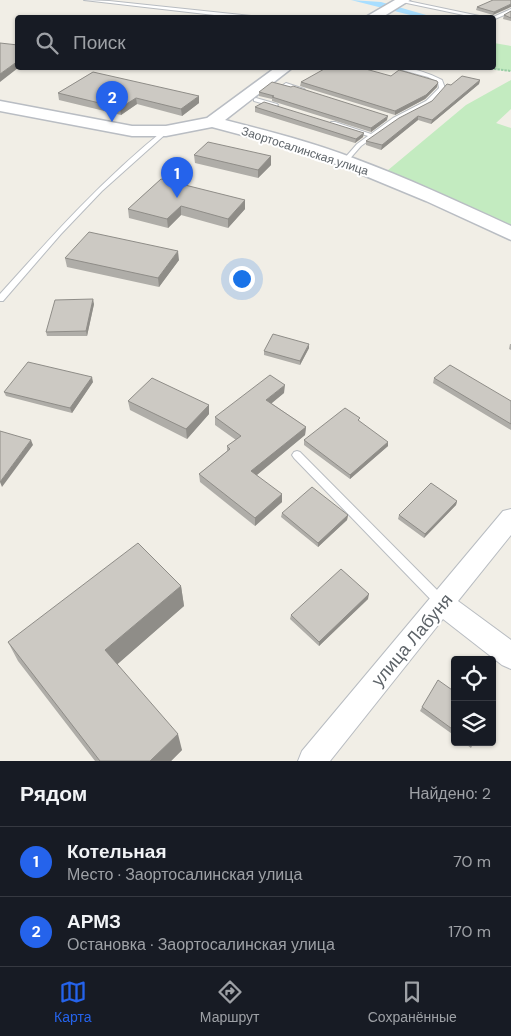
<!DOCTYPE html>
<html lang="ru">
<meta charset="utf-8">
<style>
:root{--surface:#171b24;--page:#20242c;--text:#f1f3f6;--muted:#9ea1a6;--line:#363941;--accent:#2563eb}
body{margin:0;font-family:"DM Sans",sans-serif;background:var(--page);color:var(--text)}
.controls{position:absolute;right:15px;bottom:15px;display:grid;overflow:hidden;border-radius:5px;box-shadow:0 1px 4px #0004}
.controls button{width:45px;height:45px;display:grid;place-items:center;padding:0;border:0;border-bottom:1px solid var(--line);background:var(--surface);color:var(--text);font:25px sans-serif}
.you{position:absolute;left:241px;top:278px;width:18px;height:18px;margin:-12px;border:4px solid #fff;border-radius:50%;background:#1a73e8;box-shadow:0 0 0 8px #1a73e833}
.badge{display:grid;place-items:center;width:32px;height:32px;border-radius:50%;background:var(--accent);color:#fff;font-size:16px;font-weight:700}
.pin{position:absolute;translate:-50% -41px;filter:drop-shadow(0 1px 2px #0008)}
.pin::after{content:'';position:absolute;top:26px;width:18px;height:15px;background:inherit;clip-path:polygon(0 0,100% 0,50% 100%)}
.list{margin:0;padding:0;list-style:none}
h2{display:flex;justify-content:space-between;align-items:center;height:65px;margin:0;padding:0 20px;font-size:21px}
h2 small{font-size:16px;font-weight:400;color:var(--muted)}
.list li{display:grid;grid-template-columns:32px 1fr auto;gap:15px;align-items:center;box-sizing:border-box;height:70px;padding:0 20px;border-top:1px solid var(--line)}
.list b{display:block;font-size:19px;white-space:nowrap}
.list p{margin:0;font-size:16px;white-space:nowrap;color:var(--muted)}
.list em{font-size:16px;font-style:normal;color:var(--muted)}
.icon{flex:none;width:28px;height:28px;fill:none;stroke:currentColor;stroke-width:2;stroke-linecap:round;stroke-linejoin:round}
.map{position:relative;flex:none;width:511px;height:761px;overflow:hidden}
.search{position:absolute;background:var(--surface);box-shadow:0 1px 4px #0004;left:15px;right:15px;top:15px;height:55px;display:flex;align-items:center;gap:12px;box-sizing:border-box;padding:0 18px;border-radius:5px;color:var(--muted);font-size:19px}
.sheet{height:205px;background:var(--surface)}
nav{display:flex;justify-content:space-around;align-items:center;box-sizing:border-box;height:70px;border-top:1px solid var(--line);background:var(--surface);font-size:14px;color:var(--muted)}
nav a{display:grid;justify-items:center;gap:2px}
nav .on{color:var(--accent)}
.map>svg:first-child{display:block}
.green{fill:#c3ebc0}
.water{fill:#a8deff}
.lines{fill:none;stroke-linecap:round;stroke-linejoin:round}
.lane-casing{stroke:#b8bcc1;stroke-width:2}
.street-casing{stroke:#b8bcc1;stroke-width:2}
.secondary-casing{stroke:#b9bdc3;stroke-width:3}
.path{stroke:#98cda4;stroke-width:2;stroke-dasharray:2.5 1;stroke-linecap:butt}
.lane{fill:#fff;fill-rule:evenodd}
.street{fill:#fff;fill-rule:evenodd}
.secondary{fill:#fff;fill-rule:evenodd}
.wall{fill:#afada8}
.shaded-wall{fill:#8f8d88}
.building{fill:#ccc9c3;stroke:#8f8d88}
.labels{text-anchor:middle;stroke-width:4;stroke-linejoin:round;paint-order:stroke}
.far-street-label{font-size:12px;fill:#5d6368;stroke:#fff}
.near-street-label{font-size:18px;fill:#5d6368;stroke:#fff}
</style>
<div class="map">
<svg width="511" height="761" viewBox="0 0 511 761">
<rect width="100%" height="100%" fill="#f1eee6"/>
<!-- green -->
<path class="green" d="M494 43 511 46V71L487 68H494Z
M511 80V109L496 123 511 128V233L381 176 466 105Z"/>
<!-- water -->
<path class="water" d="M351 0 381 2 433 17H418Z"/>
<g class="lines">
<!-- lane casing -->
<g class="lane-casing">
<path id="lane" d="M84 0 109 1 271 18 223 16Z
M401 0H403L489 18H478L402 2 400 1Z
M511 9V12L495 19 491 18Z
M395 68C409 66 429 73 442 80L445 88 430 103 397 120 361 146 347 162H343V160L357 144 368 136 331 124V122H335L371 134 393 118 426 101 439 88 438 82 428 77Z
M286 83 304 89 305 90 302 92 284 86 283 85Z
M256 98 277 104 278 105 275 107 254 101V99Z
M164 130 169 131 102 191 61 234 3 301H0V294C52 236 103 179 164 130Z
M297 451 300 452 446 599 448 603 446 607 442 608 438 607 294 458 292 455 294 452Z"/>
</g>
<!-- street casing -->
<g class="street-casing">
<path id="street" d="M511 509V535L458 601 511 640V669L502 665 443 619 330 761H298L302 751 503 511Z"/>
</g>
<!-- secondary casing -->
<g class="secondary-casing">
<path id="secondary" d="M395 0H410L381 18H364Z
M275 68H292L225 120C268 131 312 142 353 158 407 178 459 202 511 226V240L426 201 339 165 268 142 212 127 166 136H132L0 111V101L132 126H166L207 118Z"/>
</g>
<!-- path -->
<path class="path" d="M487 68 511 71"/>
<!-- lane -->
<use href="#lane" class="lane"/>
<!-- street -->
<use href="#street" class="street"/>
<!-- secondary -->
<use href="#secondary" class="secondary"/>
</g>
<!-- wall -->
<path class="wall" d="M511 0 493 15 476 10 477 7Z
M511 11V21L503 19 504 15Z
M93 72 199 103 182 116 137 104 121 115 59 100 58 93Z
M480 80 479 84 431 124 418 120 381 150 366 145V141L432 101 451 85Z
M301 82 437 87 425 99 395 115 300 86Z
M259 92 387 120 371 132 272 101V99L259 96Z
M255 107 363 137 355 143 255 112Z
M194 155 271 156V165L258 178 195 163Z
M161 179 245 209 228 228 181 215 168 228 129 218 128 209Z
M65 258 179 260 159 287 67 267Z
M94 304 87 336H47L46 332Z
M510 344H511V350L509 349Z
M309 348 300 365 264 355V351Z
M434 378 511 401V430L433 383Z
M93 382 72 413 6 396 4 392Z
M284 393 271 403 306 427 305 435 257 475 282 502 255 526 200 482 199 474 227 451V446L236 440 215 425V417Z
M128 401 209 405V414L187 439 130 410Z
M360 422 388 446 350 479 304 445V440Z
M457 501 456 505 424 538 398 519 399 515Z
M282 513 348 515 347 520 318 547 281 517Z
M181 586 184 606 117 664 182 750 171 761H95L18 661 8 642Z
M368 599 319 646 290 619 291 615Z
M455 692V736L420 711 422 707Z
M463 742H474L471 748Z"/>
<!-- shaded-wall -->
<path class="shaded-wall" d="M511 4V7L493 15 494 12Z
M18 61V68L0 82V74Z
M480 80 479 84 431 124 432 120Z
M438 83 437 87 425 99 395 115V111Z
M199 96V103L182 116 181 109Z
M136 98 137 104 121 115 120 108Z
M388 116 387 120 371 132V128Z
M418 116V120L381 150 382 145Z
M364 133 363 137 355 143 356 139Z
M271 156V165L258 178V170Z
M245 200V209L228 228V219Z
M181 206V215L168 228 167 219Z
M178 251 179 260 159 287 158 278Z
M93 299 94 304 87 336 86 331Z
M309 344V348L300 365V361Z
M92 377 93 382 72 413 70 408Z
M285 385 284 393 266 408V400Z
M209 405V414L187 439 186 429Z
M306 427 305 435 252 479 251 471Z
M31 440 33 445 2 487 0 482Z
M388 442V446L350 479V475Z
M282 494V502L255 526V518Z
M457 501 456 505 424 538 425 534Z
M348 515 347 520 318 547V543Z
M181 586 184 606 112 669 105 650Z
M369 594 368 599 319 646V642Z
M178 734 182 750 171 761H150Z"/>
<!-- building -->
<path class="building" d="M493 0H511V4L494 12 477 7Z
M511 11V18L504 15Z
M0 43 18 45V61L0 74Z
M326 68H362L391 76 399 70 437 81 438 83 426 95 395 111 301 82Z
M93 72 199 96 181 109 136 98 120 108 58 93Z
M462 76 480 80 432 120 418 116 382 145 366 141 399 118 432 101 447 84 451 85Z
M272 82 291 87 293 86 388 116 371 128 272 97 274 96 259 92Z
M264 102 364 133 356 139 255 107Z
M208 142 271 156 258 170 194 155Z
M161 179 245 200 228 219 181 206 167 219 128 209Z
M89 232 178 251 158 278 65 258Z
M93 299 86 331 46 332 55 300Z
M273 334 309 344 300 361 264 351Z
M28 362 92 377 70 408 4 392Z
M450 365 511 401V424L434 378Z
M270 375 285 385 266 400 306 427 251 471 282 494 255 518 199 474 230 449 227 446 241 436 215 417Z
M152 378 209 405 186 429 128 401Z
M345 408 360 418 358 420 388 442 350 475 304 440Z
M0 431 31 440 0 482Z
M431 483 457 501 425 534 399 515Z
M312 487 348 515 318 543 282 513Z
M138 543 181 586 105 650 178 734 150 761H100L8 642Z
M341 569 369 594 319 642 291 615Z
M438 680 455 692V731L422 707Z"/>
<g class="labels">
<!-- far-street labels -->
<g class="far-street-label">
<text transform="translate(305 151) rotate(18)" y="4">Заортосалинская улица</text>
</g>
<!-- near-street labels -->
<g class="near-street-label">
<text transform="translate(412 640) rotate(-50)" y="6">улица Лабуня</text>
</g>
</g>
</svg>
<div class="controls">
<button><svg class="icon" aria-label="locate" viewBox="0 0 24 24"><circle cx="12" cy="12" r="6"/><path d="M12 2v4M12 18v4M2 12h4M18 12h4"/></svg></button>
<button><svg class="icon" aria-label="layers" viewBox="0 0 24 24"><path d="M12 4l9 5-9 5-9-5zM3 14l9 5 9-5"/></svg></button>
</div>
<div class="you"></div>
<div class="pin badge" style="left:177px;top:198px">1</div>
<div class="pin badge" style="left:112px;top:122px">2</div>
<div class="search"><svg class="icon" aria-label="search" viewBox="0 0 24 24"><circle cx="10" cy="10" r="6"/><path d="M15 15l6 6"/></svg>Поиск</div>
</div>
<section class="sheet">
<h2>Рядом<small>Найдено: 2</small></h2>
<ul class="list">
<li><span class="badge">1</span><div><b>Котельная</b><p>Место · Заортосалинская улица</p></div><em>70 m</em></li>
<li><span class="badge">2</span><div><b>АРМЗ</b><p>Остановка · Заортосалинская улица</p></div><em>170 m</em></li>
</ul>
</section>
<nav>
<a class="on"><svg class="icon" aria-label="map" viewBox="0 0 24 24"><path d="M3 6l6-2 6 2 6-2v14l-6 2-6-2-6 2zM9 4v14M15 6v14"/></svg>Карта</a>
<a><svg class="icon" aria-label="directions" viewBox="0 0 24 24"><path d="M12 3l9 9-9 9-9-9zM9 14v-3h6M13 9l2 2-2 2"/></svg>Маршрут</a>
<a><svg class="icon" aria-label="saved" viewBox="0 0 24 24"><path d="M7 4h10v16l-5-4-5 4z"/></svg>Сохранённые</a>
</nav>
